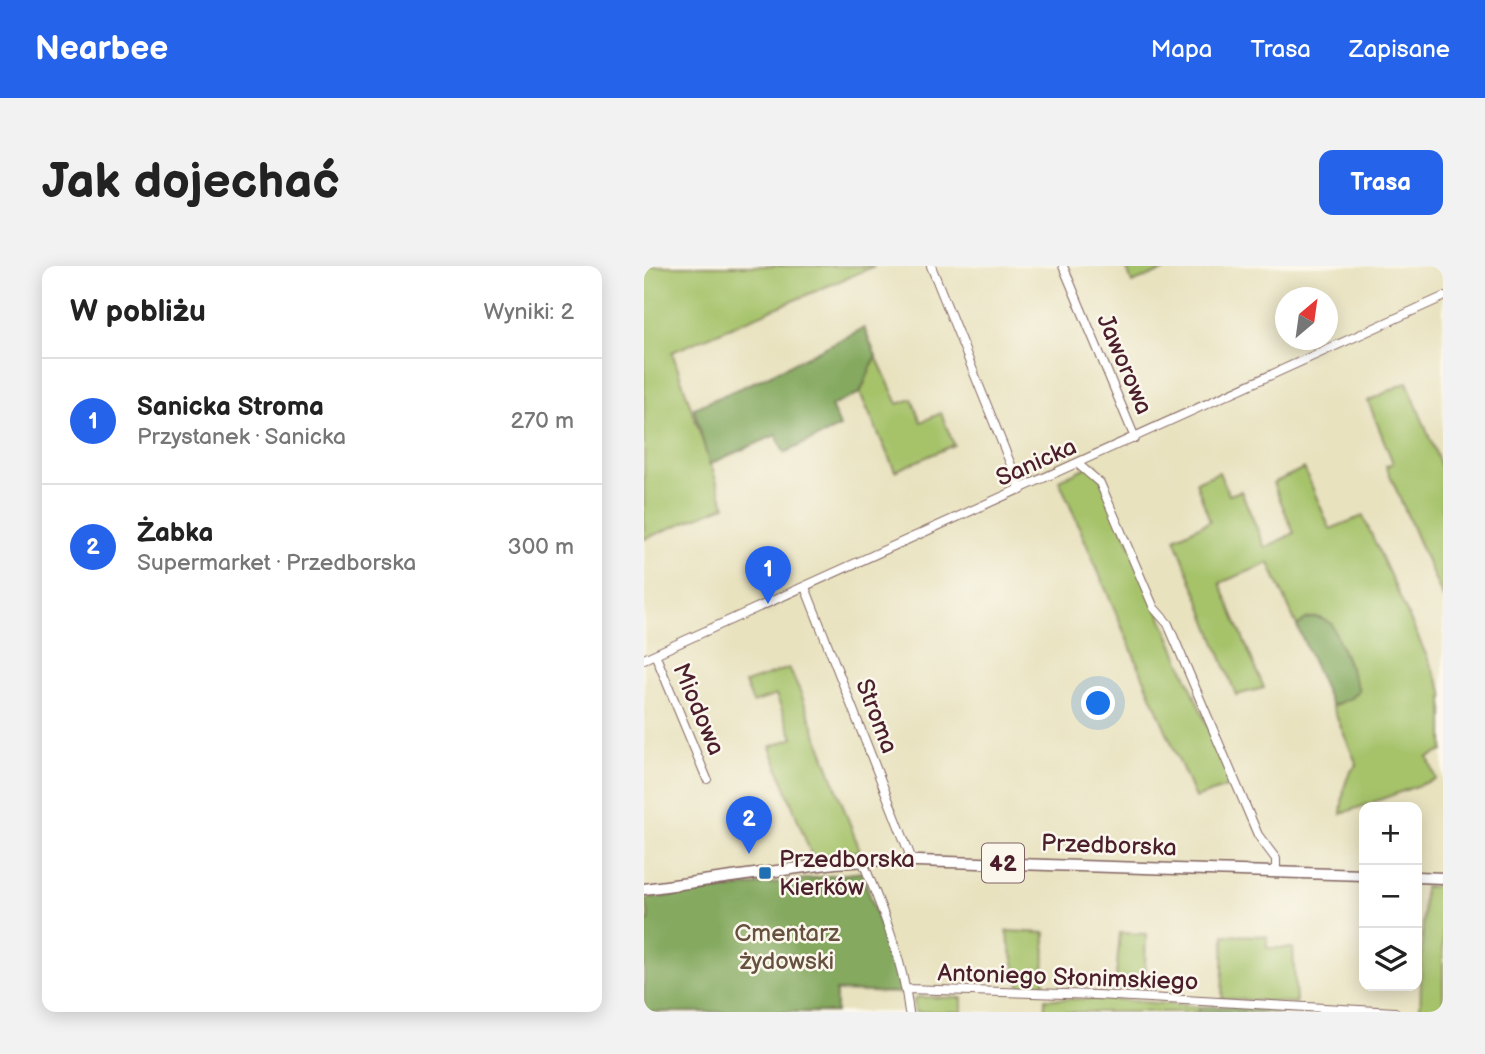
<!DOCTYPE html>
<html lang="pl">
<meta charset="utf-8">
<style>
:root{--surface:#fff;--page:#f2f2f2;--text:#222;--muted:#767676;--line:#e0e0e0;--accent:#2563eb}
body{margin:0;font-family:"Balsamiq Sans",sans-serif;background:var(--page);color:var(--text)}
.controls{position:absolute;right:21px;bottom:21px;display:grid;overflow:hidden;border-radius:14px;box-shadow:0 4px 18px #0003}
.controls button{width:63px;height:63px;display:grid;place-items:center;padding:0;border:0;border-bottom:2px solid var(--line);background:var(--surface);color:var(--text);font:35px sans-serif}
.compass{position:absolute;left:631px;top:21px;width:63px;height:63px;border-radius:50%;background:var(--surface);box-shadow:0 4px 18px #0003;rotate:29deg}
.you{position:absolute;left:455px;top:438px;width:24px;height:24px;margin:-18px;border:5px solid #fff;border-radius:50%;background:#1a73e8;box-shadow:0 0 0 10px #1a73e833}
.badge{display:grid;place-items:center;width:46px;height:46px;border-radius:50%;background:var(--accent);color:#fff;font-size:23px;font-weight:700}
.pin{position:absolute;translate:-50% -58px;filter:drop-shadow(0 2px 4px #0008)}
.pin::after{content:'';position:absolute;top:37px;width:24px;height:21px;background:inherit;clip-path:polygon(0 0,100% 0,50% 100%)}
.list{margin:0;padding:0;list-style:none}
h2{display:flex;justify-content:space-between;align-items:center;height:91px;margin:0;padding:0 28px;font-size:30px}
h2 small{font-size:23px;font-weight:400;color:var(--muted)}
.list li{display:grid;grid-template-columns:46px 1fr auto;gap:21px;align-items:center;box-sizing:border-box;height:126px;padding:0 28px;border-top:2px solid var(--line)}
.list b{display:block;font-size:26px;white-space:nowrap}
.list p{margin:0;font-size:23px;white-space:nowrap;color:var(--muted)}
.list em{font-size:23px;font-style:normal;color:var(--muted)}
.icon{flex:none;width:38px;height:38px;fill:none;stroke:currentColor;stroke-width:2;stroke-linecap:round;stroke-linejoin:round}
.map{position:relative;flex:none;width:799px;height:746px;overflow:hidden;border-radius:14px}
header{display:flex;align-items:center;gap:42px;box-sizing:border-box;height:98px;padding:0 35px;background:var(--accent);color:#fff}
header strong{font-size:33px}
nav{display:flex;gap:38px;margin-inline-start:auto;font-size:24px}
.intro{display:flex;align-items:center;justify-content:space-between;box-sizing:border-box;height:168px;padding:0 42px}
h1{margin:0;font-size:49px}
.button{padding:18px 32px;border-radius:14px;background:var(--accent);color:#fff;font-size:24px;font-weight:700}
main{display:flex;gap:42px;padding:0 42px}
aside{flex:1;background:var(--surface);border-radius:14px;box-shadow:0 4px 18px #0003}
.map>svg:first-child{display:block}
.green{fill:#a6c36b;stroke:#78714b;stroke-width:2}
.forest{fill:#84a95f;stroke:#676445;stroke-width:2}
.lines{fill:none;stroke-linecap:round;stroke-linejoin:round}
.minor-casing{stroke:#81635f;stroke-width:10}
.major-casing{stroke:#81635f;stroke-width:13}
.minor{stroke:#fff;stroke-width:8}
.major{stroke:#fff;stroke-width:10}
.poi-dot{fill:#1f6fb2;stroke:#fbf7ec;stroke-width:2.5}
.labels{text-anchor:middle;stroke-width:5;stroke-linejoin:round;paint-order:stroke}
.shield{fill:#fbf7ec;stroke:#7f6065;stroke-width:2}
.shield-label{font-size:23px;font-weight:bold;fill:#4a1f2b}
.street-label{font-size:24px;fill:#4a1f2b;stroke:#fbf7ec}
.poi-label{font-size:24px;fill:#4a1f2b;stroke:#fbf7ec;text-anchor:start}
.park-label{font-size:24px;fill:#66503e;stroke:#fbf7ec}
</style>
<header>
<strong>Nearbee</strong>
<nav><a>Mapa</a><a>Trasa</a><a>Zapisane</a></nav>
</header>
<div class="intro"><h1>Jak dojechać</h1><a class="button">Trasa</a></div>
<main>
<aside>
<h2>W pobliżu<small>Wyniki: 2</small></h2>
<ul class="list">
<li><span class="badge">1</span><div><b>Sanicka Stroma</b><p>Przystanek · Sanicka</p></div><em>270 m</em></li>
<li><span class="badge">2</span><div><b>Żabka</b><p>Supermarket · Przedborska</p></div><em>300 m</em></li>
</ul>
</aside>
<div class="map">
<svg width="799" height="746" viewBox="0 0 799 746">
<rect width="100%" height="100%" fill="#fbf7ec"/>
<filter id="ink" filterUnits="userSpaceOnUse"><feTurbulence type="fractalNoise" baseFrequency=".0143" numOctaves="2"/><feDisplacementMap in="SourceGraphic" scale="14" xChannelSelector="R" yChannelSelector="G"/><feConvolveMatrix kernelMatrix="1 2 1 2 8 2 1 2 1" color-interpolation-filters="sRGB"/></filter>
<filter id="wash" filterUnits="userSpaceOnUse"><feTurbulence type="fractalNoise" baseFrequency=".00686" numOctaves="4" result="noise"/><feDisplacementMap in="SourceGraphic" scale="28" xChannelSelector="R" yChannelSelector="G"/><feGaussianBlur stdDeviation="1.57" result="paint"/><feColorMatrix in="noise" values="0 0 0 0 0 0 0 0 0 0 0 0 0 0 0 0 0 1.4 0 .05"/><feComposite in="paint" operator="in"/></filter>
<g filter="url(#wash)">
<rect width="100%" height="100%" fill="#e8e2bf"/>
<!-- green -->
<path class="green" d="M0 0H231L28 86 81 240 0 273Z
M482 0H531L488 17Z
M232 90 254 138 268 133 277 156 297 147 310 179 251 205 216 127Z
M763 116 799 205V332L742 200 749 197 724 135Z
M451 197 589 519 551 532 415 214Z
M660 202 686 263 719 250 799 426V485L784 491 792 513 697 548C699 531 699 510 713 499L688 440 707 432 715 424 687 357 662 353 653 360 625 297 576 317 620 422 592 429 531 272 566 255 552 216 575 206 585 229 597 225 621 282 650 267 629 217Z
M145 402 156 425 216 585 168 591 126 481 149 472 132 429 109 437 101 417Z
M799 620V746H776L780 621Z
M362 665 401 667 400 722 376 721Z
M476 667 502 668 500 729 471 723Z
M580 669 623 670V682H649L652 737 578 732Z
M274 731 318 732V746H271L270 734Z
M401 733H465L557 741 553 746H401Z"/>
<!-- forest -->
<path class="forest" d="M220 62 232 90 216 127 187 140 196 161 140 187 132 169 65 198 50 142 117 113Z
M673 351 687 357 715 424 707 432 688 440 653 360 662 353Z
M218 606 259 727 192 725V746H0V656L5 655 2 633Z
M599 740 673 745 675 746H553L557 741Z"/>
</g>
<g filter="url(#ink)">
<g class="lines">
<!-- minor casing -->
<g class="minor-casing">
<path id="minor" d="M287 0 377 224
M419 0 491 172
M434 198 456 217 510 342 524 358 614 569 632 593V606
M161 321 268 594
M11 388 63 513
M0 393 799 31
M218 594C238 642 259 694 265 746
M263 723 453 729 751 746"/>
</g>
<!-- major casing -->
<g class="major-casing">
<path id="major" d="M773 611 799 612
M0 623 191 597 242 594 720 609"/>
</g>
<!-- minor -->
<use href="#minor" class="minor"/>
<!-- major -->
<use href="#major" class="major"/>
</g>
</g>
<!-- markers -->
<rect class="poi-dot" x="114" y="600" width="14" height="14" rx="3.5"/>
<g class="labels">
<!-- shield labels -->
<rect class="shield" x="338" y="577.5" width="42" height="39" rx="5"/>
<g class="shield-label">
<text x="359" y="605">42</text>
</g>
<!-- street labels -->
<g class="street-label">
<text transform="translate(481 98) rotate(67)" y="8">Jaworowa</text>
<text transform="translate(392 196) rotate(-24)" y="8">Sanicka</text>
<text transform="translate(55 443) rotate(67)" y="8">Miodowa</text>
<text transform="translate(233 450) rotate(69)" y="8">Stroma</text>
<text transform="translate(465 579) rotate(2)" y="8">Przedborska</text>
<text transform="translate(424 711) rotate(2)" y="8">Antoniego Słonimskiego</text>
</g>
<!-- poi labels -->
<g class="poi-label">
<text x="135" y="601">Przedborska<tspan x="135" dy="28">Kierków</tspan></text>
</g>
<!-- park labels -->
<g class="park-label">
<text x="143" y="675">Cmentarz<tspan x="143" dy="28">żydowski</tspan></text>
</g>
</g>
</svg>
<div class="controls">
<button>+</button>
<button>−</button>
<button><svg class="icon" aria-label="layers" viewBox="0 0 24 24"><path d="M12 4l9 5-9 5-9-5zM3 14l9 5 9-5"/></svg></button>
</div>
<svg class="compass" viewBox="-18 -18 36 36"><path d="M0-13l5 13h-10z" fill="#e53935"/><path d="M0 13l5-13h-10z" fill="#767676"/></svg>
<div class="you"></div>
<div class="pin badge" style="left:124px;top:338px">1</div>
<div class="pin badge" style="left:105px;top:588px">2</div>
</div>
</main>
